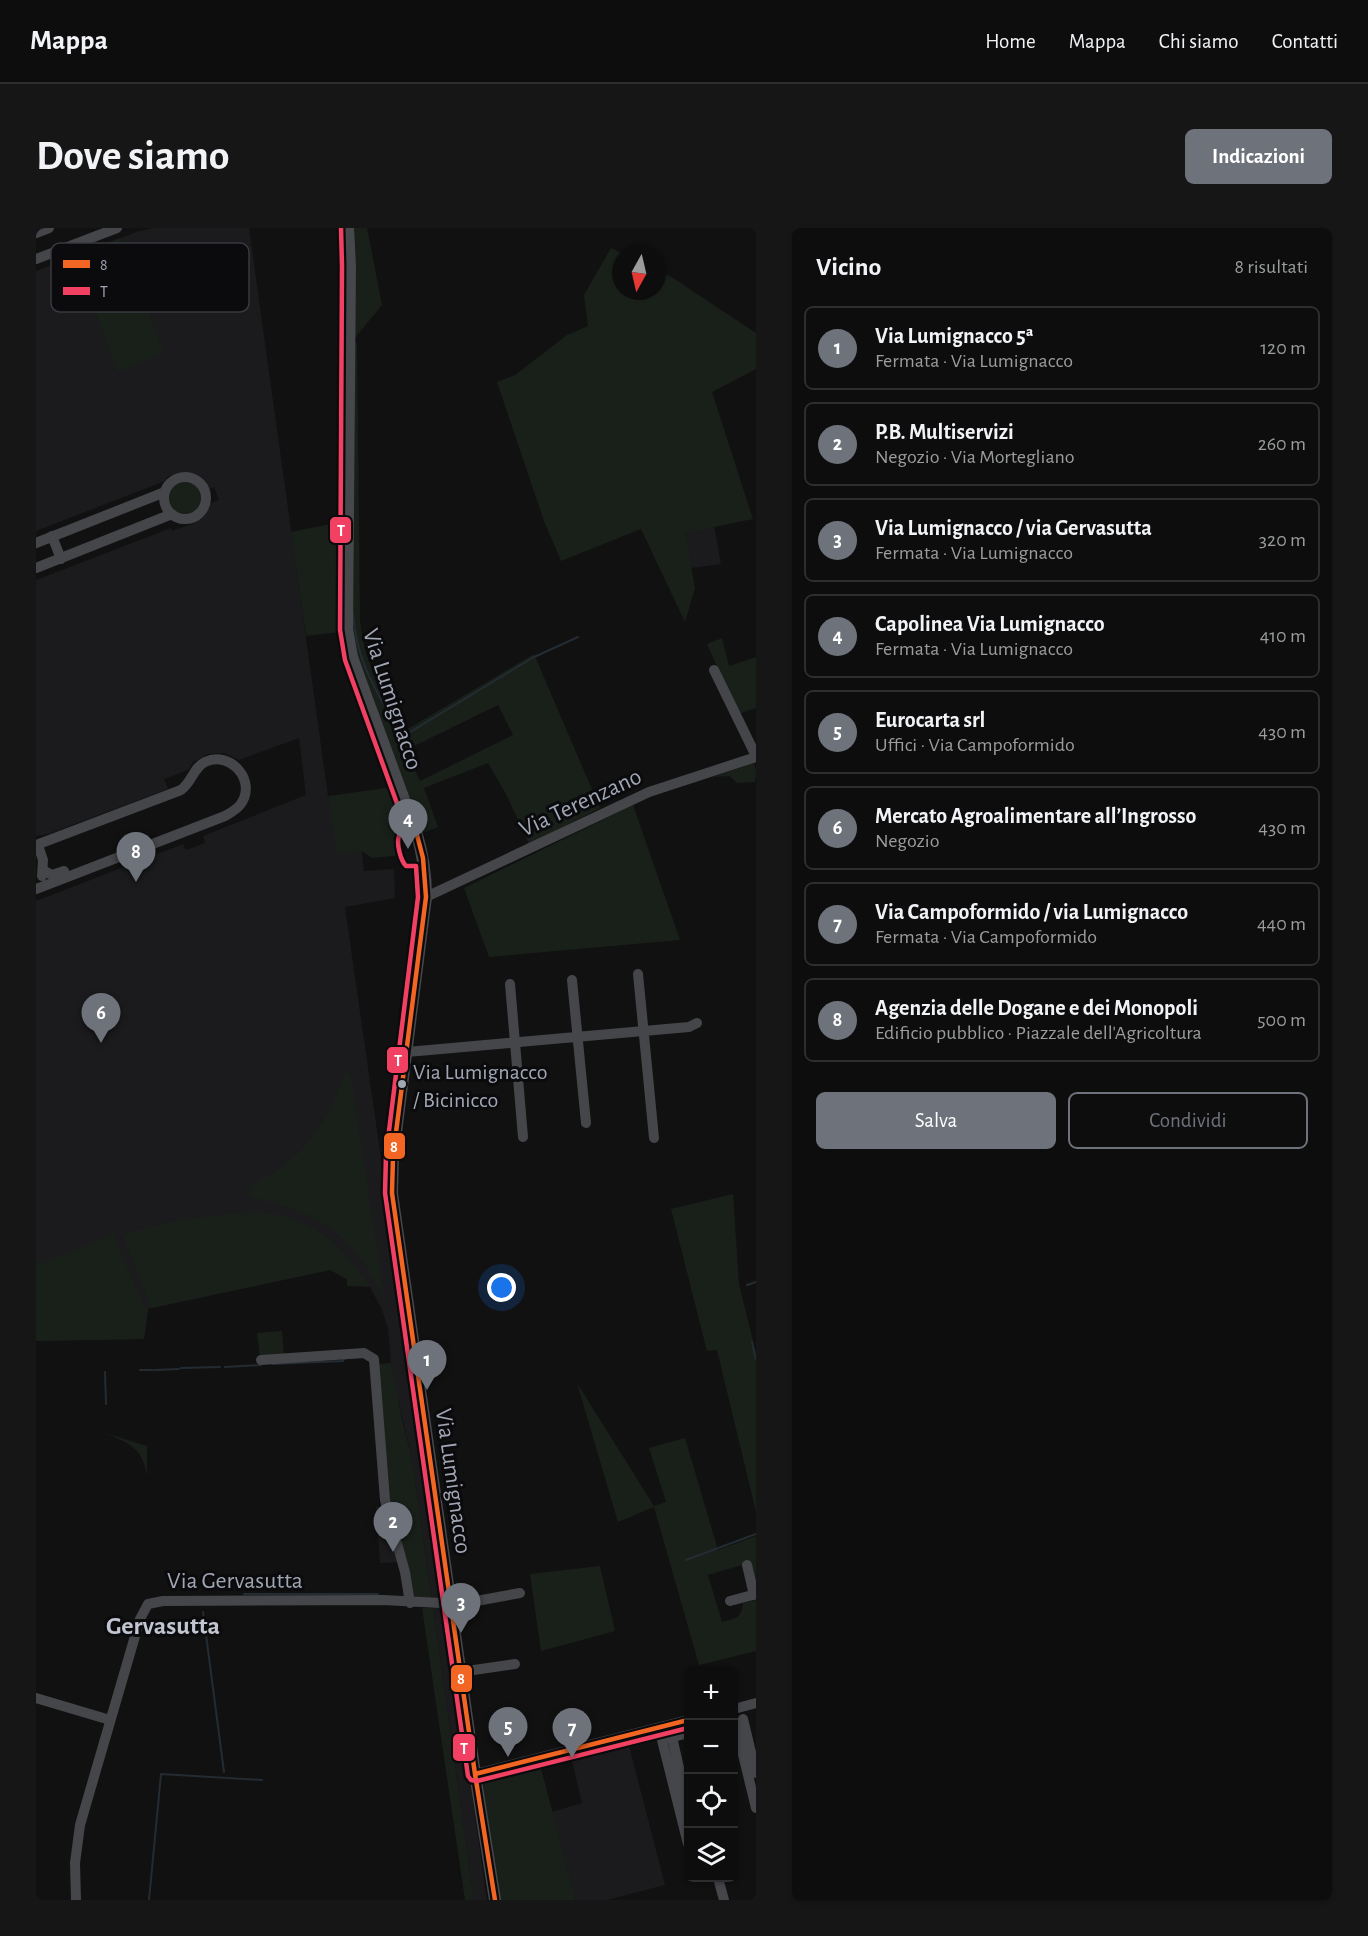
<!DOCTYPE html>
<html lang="it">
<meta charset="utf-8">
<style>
:root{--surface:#0d0d0d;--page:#161616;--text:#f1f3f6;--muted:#9a9c9d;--line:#2d2d2e;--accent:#6e727b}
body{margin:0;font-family:"Alegreya Sans",sans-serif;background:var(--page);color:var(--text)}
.controls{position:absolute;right:18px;bottom:18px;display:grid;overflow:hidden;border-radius:9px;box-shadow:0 2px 4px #0004}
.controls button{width:54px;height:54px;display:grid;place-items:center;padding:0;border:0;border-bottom:2px solid var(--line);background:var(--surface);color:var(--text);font:30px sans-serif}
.compass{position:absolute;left:576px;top:18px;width:54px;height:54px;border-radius:50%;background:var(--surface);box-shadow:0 2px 4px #0004;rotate:188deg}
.you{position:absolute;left:466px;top:1060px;width:21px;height:21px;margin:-15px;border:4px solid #fff;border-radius:50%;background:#1a73e8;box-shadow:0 0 0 9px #1a73e833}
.badge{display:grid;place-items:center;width:39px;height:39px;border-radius:50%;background:var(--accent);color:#fff;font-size:20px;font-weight:700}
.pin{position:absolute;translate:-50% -50px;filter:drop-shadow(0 2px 3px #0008)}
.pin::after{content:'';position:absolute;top:32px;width:21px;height:18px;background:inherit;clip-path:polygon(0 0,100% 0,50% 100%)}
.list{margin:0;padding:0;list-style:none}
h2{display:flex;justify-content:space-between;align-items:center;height:78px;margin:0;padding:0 24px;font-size:26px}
h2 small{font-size:20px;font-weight:400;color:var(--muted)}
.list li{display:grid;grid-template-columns:39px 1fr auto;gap:18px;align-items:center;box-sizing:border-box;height:84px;margin:0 12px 12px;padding:0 12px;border:2px solid var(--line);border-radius:9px}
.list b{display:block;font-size:22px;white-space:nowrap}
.list p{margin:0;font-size:20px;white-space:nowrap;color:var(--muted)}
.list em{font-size:20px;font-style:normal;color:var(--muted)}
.actions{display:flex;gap:12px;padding:18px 24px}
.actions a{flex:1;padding:14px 0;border:2px solid var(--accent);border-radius:9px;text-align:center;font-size:21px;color:var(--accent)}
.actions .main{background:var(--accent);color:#fff}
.icon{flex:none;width:33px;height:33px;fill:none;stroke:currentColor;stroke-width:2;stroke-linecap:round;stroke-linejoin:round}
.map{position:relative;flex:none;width:720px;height:1672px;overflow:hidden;border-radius:9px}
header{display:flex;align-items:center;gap:36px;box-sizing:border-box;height:84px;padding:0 30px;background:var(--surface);border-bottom:2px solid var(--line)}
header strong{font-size:28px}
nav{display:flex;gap:33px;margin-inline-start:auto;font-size:21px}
.intro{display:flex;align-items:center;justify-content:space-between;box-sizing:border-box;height:144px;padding:0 36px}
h1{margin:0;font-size:42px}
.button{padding:15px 27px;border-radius:9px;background:var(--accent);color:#fff;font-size:21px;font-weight:700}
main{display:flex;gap:36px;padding:0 36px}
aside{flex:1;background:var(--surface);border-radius:9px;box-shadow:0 2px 4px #0004}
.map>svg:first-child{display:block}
.built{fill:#1b1b1d}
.green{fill:#19201a;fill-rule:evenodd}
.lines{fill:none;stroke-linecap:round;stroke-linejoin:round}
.stream{stroke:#242c33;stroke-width:2}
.minor{stroke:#45464a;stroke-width:10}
.major{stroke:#47484c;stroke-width:12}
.bus-1-casing{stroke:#0b0b0d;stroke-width:9}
.bus-2-casing{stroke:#0b0b0d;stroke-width:9}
.bus-1{stroke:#f26522;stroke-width:4.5}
.bus-2{stroke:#f24062;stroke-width:4.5}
.bus-dot{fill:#a0a6b4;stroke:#0b0b0d;stroke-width:2}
.labels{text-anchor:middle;stroke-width:6;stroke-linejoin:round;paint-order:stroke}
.bus-label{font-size:22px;fill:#a0a6b4;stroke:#0b0b0d;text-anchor:start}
.street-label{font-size:24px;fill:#a0a6b4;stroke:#0b0b0d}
.neighbourhood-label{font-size:26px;font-weight:bold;fill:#c1c5d0;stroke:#0b0b0d}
.key{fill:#0b0b0d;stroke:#383a3f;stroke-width:1.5}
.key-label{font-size:16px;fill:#a0a6b4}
.line-badge{stroke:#0b0b0d;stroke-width:2}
.badge-label{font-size:16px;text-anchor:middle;font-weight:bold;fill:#fff}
</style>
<header>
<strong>Mappa</strong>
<nav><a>Home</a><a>Mappa</a><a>Chi siamo</a><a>Contatti</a></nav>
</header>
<div class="intro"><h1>Dove siamo</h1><a class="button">Indicazioni</a></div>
<main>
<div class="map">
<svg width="720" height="1672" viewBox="0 0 720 1672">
<rect width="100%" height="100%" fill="#111"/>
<!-- built -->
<path class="built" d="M119 0H213L292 568 339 622 326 624 328 643 358 641 359 670 309 679 451 1672H438L376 1230 356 1147 352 1100 346 1082 334 1059 311 1058V1051L294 1042 112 1081 108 1111 0 1113V673L147 616 150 622 169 615 167 608 270 567 263 510 203 532 188 525 172 526 157 534 152 542 128 551 132 561 12 606 0 608V352L135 300 136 303 156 296 168 288 173 276 183 272 178 259 172 262 169 255 161 247 144 244 131 249 129 253 0 303V43L103 3Z
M678 298 685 336 655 340 648 305Z
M340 1279H347L363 1334 344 1335Z
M592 1514 629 1657 571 1672H540L516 1584 546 1575 535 1529Z"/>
<!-- green -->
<path class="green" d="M317 0H331L346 77 318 111 320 44Z
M84 10 128 125 82 144 38 28Z
M575 20 590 27H585V63H621V42L637 50 720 105V141L676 164 717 291 649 305 659 360 649 394 605 301 525 333 508 293 461 154 479 147 531 107 552 98 548 67Z
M321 114 324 392C329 440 346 463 370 502L498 426 564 580 493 616 470 566 452 535 388 560 402 599 384 606 324 440 315 403 317 119ZM462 477 477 507 384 553 370 522Z
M133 270a16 16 0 1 1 32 0a16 16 0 1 1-32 0Z
M305 294V404L270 408 255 304Z
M686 410 693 438 720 429V480L702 486 671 416Z
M718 535 720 543 719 554 701 555 694 548 677 549Z
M357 559 374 605 364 608 367 627 336 630 326 623 301 625 293 568Z
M597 577 644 712 453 729 428 660Z
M314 844 349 1074C320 1007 282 983 213 969L212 958C264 936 291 898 309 845Z
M697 966 703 1056 720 1125V1284L681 1122 671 1123 635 981Z
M214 984C271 985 303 1013 334 1058H311V1051L294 1042 115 1080 87 1007 146 991Z
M77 1007 109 1080 112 1081 108 1111 0 1113V1037Z
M246 1103 248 1128 224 1130 221 1105Z
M355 1135 366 1192 376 1230 396 1373 379 1369 376 1367 354 1278 341 1136Z
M541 1155 618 1278 630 1274 613 1220 649 1210 682 1322 720 1308V1360L713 1335 672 1347 686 1394C700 1390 705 1391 707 1375L720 1372V1423L663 1437 618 1279 582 1294Z
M69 1205 111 1218V1248C106 1219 94 1216 69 1205Z
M564 1338 579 1403 505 1423 494 1346Z
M386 1380H397L438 1672H429Z
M504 1537 540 1672H463L447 1557 451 1551Z"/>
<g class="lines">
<!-- stream -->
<path class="stream" d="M317 385C320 436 343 466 366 509L496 430 542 409
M369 515 371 519
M711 1057 720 1054
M716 1114 720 1132
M237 1136 307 1133 308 1131
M189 1139 225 1137
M145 1140 184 1139
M104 1142H117
M119 1142 143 1141
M69 1144 70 1176
M650 1332 720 1306
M208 1366H342
M167 1384 188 1544
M113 1672 125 1546 226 1552"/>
<!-- minor -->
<path class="minor" d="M0 5 13 0
M0 31 81 0
M128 270a21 21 0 1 1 42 0a21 21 0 1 1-42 0Z
M16 308 25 331
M0 315 129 264
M0 340 136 286
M678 442 720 528
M0 617 145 562C156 554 158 539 169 534 195 522 222 554 204 577 200 582 194 585 189 588L0 661
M2 617 7 632 6 648
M7 642 16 647 28 643
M390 669 613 564 720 529
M602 746 618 910
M536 752 550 895
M474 756 487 909
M371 824 653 799 661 795
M225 1132 328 1125 338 1131 349 1272 369 1344 374 1375
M711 1337 718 1367
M694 1373 720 1366
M424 1444 479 1436
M0 1470 74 1492
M698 1481 720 1475
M707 1491 720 1545
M699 1494 720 1580
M628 1498 626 1512 652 1616
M628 1498 636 1509 652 1579
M630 1511 652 1505
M439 1546 652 1492
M682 1650 688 1672
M40 1672 39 1635 44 1597 104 1391 112 1376 127 1373 347 1372 424 1376 484 1365"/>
<!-- major -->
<path class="major" d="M312 0 314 38 311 401 316 429 326 457 381 607C387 627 390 647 390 669L357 928 356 965 439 1546 459 1672"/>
<!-- bus-1 casing -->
<g class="bus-1-casing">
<path id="bus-1" d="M381 607 387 630 390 669 357 928 356 965 439 1546 459 1672
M439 1546 652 1492"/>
</g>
<!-- bus-2 casing -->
<g class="bus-2-casing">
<path id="bus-2" d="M305 0 306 38 304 402 309 432 371 603C368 604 365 604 363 608 360 616 365 633 370 638H380L382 669 350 927 349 965 432 1548 435 1552 441 1553 652 1500"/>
</g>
<!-- bus-1 -->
<use href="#bus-1" class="bus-1"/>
<!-- bus-2 -->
<use href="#bus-2" class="bus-2"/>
</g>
<!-- markers -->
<circle class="bus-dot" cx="366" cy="856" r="5"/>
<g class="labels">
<!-- bus labels -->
<g class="bus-label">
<text x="377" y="851">Via Lumignacco<tspan x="377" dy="28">/ Bicinicco</tspan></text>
</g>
<!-- street labels -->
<g class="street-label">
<text transform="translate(357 471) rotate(72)" y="8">Via Lumignacco</text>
<text transform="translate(544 574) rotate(-25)" y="8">Via Terenzano</text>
<text transform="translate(418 1253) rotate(82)" y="8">Via Lumignacco</text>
<text x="199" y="1360">Via Gervasutta</text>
</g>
<!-- neighbourhood labels -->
<g class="neighbourhood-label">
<text x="127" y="1406">Gervasutta</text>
</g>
</g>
<!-- legend -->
<rect x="15" y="15" width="198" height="69" rx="9" class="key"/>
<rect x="27" y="32" width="27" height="8" fill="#f26522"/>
<rect x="27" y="59" width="27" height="8" fill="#f24062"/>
<g class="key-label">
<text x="64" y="42">8</text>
<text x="64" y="69">T</text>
</g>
<g class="line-badge">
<rect x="293" y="288" width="23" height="28" rx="6" fill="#f24062"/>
<rect x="350" y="818" width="23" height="28" rx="6" fill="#f24062"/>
<rect x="347" y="904" width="23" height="28" rx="6" fill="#f26522"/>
<rect x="414" y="1436" width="23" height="29" rx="6" fill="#f26522"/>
<rect x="416" y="1505" width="24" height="29" rx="6" fill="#f24062"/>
</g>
<g class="badge-label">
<text x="305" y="308">T</text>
<text x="362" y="838">T</text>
<text x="358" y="924">8</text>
<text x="425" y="1456">8</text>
<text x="428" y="1526">T</text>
</g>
</svg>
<div class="controls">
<button>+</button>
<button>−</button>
<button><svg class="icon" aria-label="locate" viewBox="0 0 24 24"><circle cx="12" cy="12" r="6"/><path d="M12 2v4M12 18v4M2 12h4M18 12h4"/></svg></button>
<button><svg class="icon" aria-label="layers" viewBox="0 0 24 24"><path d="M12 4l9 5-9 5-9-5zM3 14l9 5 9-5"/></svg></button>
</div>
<svg class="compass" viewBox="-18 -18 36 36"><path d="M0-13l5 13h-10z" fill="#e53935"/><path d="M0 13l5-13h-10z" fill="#9a9c9d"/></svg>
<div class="you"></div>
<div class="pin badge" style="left:391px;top:1162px">1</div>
<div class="pin badge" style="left:357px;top:1324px">2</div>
<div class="pin badge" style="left:425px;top:1405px">3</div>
<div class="pin badge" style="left:372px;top:621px">4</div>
<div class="pin badge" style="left:472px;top:1529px">5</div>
<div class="pin badge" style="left:65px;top:815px">6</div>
<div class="pin badge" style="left:536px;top:1530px">7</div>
<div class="pin badge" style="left:100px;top:654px">8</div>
</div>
<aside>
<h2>Vicino<small>8 risultati</small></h2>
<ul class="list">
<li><span class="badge">1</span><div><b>Via Lumignacco 5ª</b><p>Fermata · Via Lumignacco</p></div><em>120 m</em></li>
<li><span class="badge">2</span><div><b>P.B. Multiservizi</b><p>Negozio · Via Mortegliano</p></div><em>260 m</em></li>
<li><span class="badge">3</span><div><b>Via Lumignacco / via Gervasutta</b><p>Fermata · Via Lumignacco</p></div><em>320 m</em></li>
<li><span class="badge">4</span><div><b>Capolinea Via Lumignacco</b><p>Fermata · Via Lumignacco</p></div><em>410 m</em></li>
<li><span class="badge">5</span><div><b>Eurocarta srl</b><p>Uffici · Via Campoformido</p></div><em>430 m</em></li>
<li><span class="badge">6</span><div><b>Mercato Agroalimentare all’Ingrosso</b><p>Negozio</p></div><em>430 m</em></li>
<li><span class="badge">7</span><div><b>Via Campoformido / via Lumignacco</b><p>Fermata · Via Campoformido</p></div><em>440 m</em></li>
<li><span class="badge">8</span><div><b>Agenzia delle Dogane e dei Monopoli</b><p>Edificio pubblico · Piazzale dell'Agricoltura</p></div><em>500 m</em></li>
</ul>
<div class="actions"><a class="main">Salva</a><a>Condividi</a></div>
</aside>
</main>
